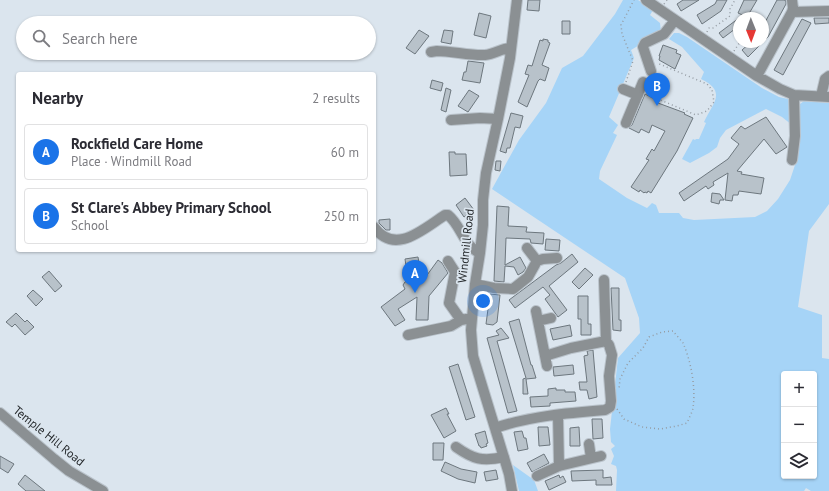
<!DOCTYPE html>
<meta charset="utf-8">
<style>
:root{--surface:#fff;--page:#f2f2f3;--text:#2b2b33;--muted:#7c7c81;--line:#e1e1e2;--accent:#1a73e8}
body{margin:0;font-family:"PT Sans",sans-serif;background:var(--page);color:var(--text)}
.controls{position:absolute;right:12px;bottom:12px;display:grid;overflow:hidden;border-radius:4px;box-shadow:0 1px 3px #0004}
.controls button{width:36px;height:36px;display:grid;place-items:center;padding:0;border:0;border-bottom:1px solid var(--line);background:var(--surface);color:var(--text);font:20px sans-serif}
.compass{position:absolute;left:733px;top:12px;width:36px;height:36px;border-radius:50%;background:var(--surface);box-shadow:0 1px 3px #0004;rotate:179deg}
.you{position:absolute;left:483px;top:301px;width:14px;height:14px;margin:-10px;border:3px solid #fff;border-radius:50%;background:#1a73e8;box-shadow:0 0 0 6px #1a73e833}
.badge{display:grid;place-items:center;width:26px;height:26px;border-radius:50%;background:var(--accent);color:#fff;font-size:13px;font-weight:700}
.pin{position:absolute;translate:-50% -33px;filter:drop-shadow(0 1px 2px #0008)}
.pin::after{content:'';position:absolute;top:21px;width:14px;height:12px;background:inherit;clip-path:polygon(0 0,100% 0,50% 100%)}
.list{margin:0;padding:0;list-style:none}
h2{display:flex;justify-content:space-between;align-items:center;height:52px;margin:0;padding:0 16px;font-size:17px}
h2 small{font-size:13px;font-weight:400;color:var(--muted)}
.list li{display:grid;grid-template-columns:26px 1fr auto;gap:12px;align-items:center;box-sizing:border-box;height:56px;margin:0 8px 8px;padding:0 8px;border:1px solid var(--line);border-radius:4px}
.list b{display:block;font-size:15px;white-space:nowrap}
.list p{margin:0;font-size:13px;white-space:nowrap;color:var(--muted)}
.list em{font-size:13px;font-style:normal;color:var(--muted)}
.icon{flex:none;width:22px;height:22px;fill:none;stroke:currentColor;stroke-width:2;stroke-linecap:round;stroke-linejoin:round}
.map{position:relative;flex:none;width:829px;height:491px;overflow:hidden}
.search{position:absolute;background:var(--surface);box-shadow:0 1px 3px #0004;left:16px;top:16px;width:360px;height:44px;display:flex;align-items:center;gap:10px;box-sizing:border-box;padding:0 14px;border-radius:22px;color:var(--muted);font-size:15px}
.panel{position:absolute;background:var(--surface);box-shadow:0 1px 3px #0004;left:16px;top:72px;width:360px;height:180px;border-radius:4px}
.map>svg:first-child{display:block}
.green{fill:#a6d4f7;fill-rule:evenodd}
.building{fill:#b8c2ca;stroke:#6d777e}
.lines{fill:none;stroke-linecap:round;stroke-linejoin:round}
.minor-casing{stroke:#bac3cb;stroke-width:12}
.path{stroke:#959ca3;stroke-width:1.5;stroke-dasharray:1 3;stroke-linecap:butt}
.minor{stroke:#8b9093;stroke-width:10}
.labels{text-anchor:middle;stroke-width:3.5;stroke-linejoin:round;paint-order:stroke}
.street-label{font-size:12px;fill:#25292c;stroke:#dbe5ee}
</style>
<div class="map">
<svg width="829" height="491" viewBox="0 0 829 491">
<rect width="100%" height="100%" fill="#dbe5ee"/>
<!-- green -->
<path class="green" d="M623 0H638L653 10 650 15 660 23 661 32 631 50 634 58 609 117 618 125 613 133 617 135 600 171 599 179 627 198 647 208 652 203 656 205 659 213H679L683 218 694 220 755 217 767 211 778 199 790 180 796 162 800 104 804 101 829 103V204L809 231 798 307 822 315V358L829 359V491H811L806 488 804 491H616L617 470 616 466 611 464 614 456 611 449 615 446 611 442 610 429 618 358 640 333 639 318 625 278 492 189 519 140 546 103 562 68 583 56 615 14ZM784 374H814V476H784Z
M674 33H679L687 37 762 88 779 97 788 99 793 106 792 125 782 117 766 109 726 130 720 138 717 147 709 153 690 163 682 159 693 139 695 140 696 139H699L706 123 704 122C712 104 728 92 701 79L704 72 682 47 669 39Z
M513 465 534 480 538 491H519Z"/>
<!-- building -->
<path class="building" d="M528 0H540L539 11 527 10Z
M683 0H699L681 11 677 4Z
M717 0H727L721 11 702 24 697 15 715 4Z
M744 0H757L747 17 738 13Z
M777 0H784L786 1V4L768 37 748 57 742 50 751 42H763V26Z
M479 13 491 16 486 38 474 35Z
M739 18V26L723 38 719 33Z
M814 18H829V23L815 24Z
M802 19 811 23 783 75 774 70Z
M562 21H570V34H562Z
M419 30 429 36 415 54 406 48Z
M444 30 453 31 451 44 441 42Z
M543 39 548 40V42L550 43 542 65 549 68 545 81 540 79 538 81 527 107 518 102 529 75 525 74 528 65 532 66 540 40 543 41Z
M663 45 677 50 676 53 681 55 675 69 659 60 660 56H659Z
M468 61 484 63 480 83 462 80 464 72H466Z
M432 80 443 83 441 91 430 88Z
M446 88 451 90 446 112 441 110Z
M469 90 479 96 468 112 458 106Z
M645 94 659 101 658 103 685 113 684 114 693 118 677 151 651 193 648 191 647 193 645 192 644 193 640 190 639 192 631 187 649 160 646 159 652 149 654 151 665 131 652 125 649 133 641 129 639 133 629 128 632 125Z
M511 113 523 116 520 128 515 127 510 148H507L506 153 500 151Z
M766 117 787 147 776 154 764 139 737 171 742 172 741 174 764 178 761 194 739 191 738 195H733L732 201 725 200 728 173 713 182 714 185 708 189 706 186 684 201 679 193 728 159 739 144 731 138 741 126 745 129Z
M449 152H455V154H466L467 175 450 176Z
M496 161H501L500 171 495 170Z
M712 193 720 194 724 200H720L719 204 711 202Z
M465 198 474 210 464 217 456 205Z
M497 206 509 207 508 226 527 227 526 232 544 233 543 244 531 243 530 239 506 238 505 265 520 257 526 268 523 272 518 275 514 267 505 266 504 282 494 281Z
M390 219V230H386L379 223V220Z
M546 239 560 240 559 251 545 250Z
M572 254 578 262 549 286 567 310 558 317 545 299 550 295 543 287 515 308 509 300 556 265 561 263Z
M418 257 422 282 438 260 442 263 448 273 429 296 428 320H416L417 297 398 309 405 320 395 326 381 307 405 289 403 285 405 282 408 280 405 259Z
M585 268 593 275 579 289 572 282Z
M49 271 62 286 55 292 42 277Z
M611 288H619V320H621V331L613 330Z
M33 290 43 299 36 306 27 296Z
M490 294 500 295 497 322 493 325 486 324Z
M578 296H588V324H591V335H581V319H578Z
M16 313 25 322 27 320 34 327 25 335 15 324 12 327 6 322Z
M519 319 531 365H532L536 378 526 379 528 394H523V379L526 378 509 322Z
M570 325 572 336 553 340 550 329Z
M501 328 509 338 497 341 517 411 508 413 487 338 499 335 496 331Z
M593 350 597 397 589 399 587 390H580L579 382H587L584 356 588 355 587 351Z
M458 364 475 417 466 420 449 367Z
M573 365 574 374 554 376 553 367Z
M556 388V390H565V392H575L576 401 550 403V406L531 407 530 397 548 396V389Z
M446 408 449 414H447L456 431 444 438 431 415Z
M592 419H602L603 438 593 439Z
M538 427H548L550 445 539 446Z
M579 427 580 446H570V428Z
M485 431 488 443 486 444 487 446 481 448 480 446H479L475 434Z
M522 431 524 438H526L528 449 518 451 514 432Z
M433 443H444L443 460H433Z
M544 454 549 463 532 472 527 463Z
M0 456 14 464 8 473 0 468Z
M445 462 461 469 477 472 475 483 458 479 441 471Z
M496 470 498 479 486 481 484 472Z
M603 470V478L611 477 612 485H596V480L572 481 571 471Z
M25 475 45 491H26L18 484Z
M559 475 560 478 563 476 566 482 549 490 545 481Z"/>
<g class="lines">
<!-- minor casing -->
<g class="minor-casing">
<path id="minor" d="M646 0 757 76 780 89 794 95 829 97
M792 12 829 11
M431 52 437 51C451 51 472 56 485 55 495 54 502 48 511 48
M651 71 643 47 645 43 664 34 675 20
M757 76 792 12 793 8 792 0
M623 89 638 95
M821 96 825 79 829 76
M451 120 480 118 498 119
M626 123 643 82
M792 160 795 136 794 95
M374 227C395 256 423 229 445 215H448C461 225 464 247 480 253
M527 248 537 261 543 259 557 258
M448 261 455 272 449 303 461 320
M475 284 494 288 513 289 528 277 537 261
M536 311 547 366
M538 321 551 318
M408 335 451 326 461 320 472 318
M545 356 571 348 606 341
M0 413 54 459 69 471 103 491
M558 415 559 466
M495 428C531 416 568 413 605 410L610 407 611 401 609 376 612 355 609 345 606 341 604 280
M589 444 591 458
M456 447C473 459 482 462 504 457
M537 476 559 466 601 456
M512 491 509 474 473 356 471 330 475 284 480 253 483 225V200L486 173 498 119 510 58 517 0"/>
</g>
<!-- path -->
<path class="path" d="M664 4 667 0
M707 32 709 28H713L730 16V9L735 0
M734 51 740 42
M626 82 633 61 622 34 621 25 634 0
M646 94 696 115 707 111 714 102 712 90 707 84 657 63
M617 409 624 419 642 427 660 429 677 426 687 423C689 418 692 413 693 408 696 388 691 361 683 343 680 339 676 335 673 331L662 332 649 337 643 348 628 363 620 379 619 389"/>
<!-- minor -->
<use href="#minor" class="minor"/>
</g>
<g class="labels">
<!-- street labels -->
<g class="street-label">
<text transform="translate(466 246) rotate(-84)" y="4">Windmill Road</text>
<text transform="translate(49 436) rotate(39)" y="4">Temple Hill Road</text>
</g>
</g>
</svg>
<div class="controls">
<button>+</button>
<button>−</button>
<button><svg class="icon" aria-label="layers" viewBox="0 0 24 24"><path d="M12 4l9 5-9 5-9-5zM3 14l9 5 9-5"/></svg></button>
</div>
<svg class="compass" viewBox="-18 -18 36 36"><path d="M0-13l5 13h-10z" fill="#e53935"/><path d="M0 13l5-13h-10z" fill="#7c7c81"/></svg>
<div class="you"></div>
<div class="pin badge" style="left:415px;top:293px">A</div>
<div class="pin badge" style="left:657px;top:106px">B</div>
<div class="search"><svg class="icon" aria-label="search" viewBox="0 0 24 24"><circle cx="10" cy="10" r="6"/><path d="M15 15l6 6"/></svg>Search here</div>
<section class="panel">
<h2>Nearby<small>2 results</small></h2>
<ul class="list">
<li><span class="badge">A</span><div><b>Rockfield Care Home</b><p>Place · Windmill Road</p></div><em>60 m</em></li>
<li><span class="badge">B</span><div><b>St Clare's Abbey Primary School</b><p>School</p></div><em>250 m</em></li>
</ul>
</section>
</div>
